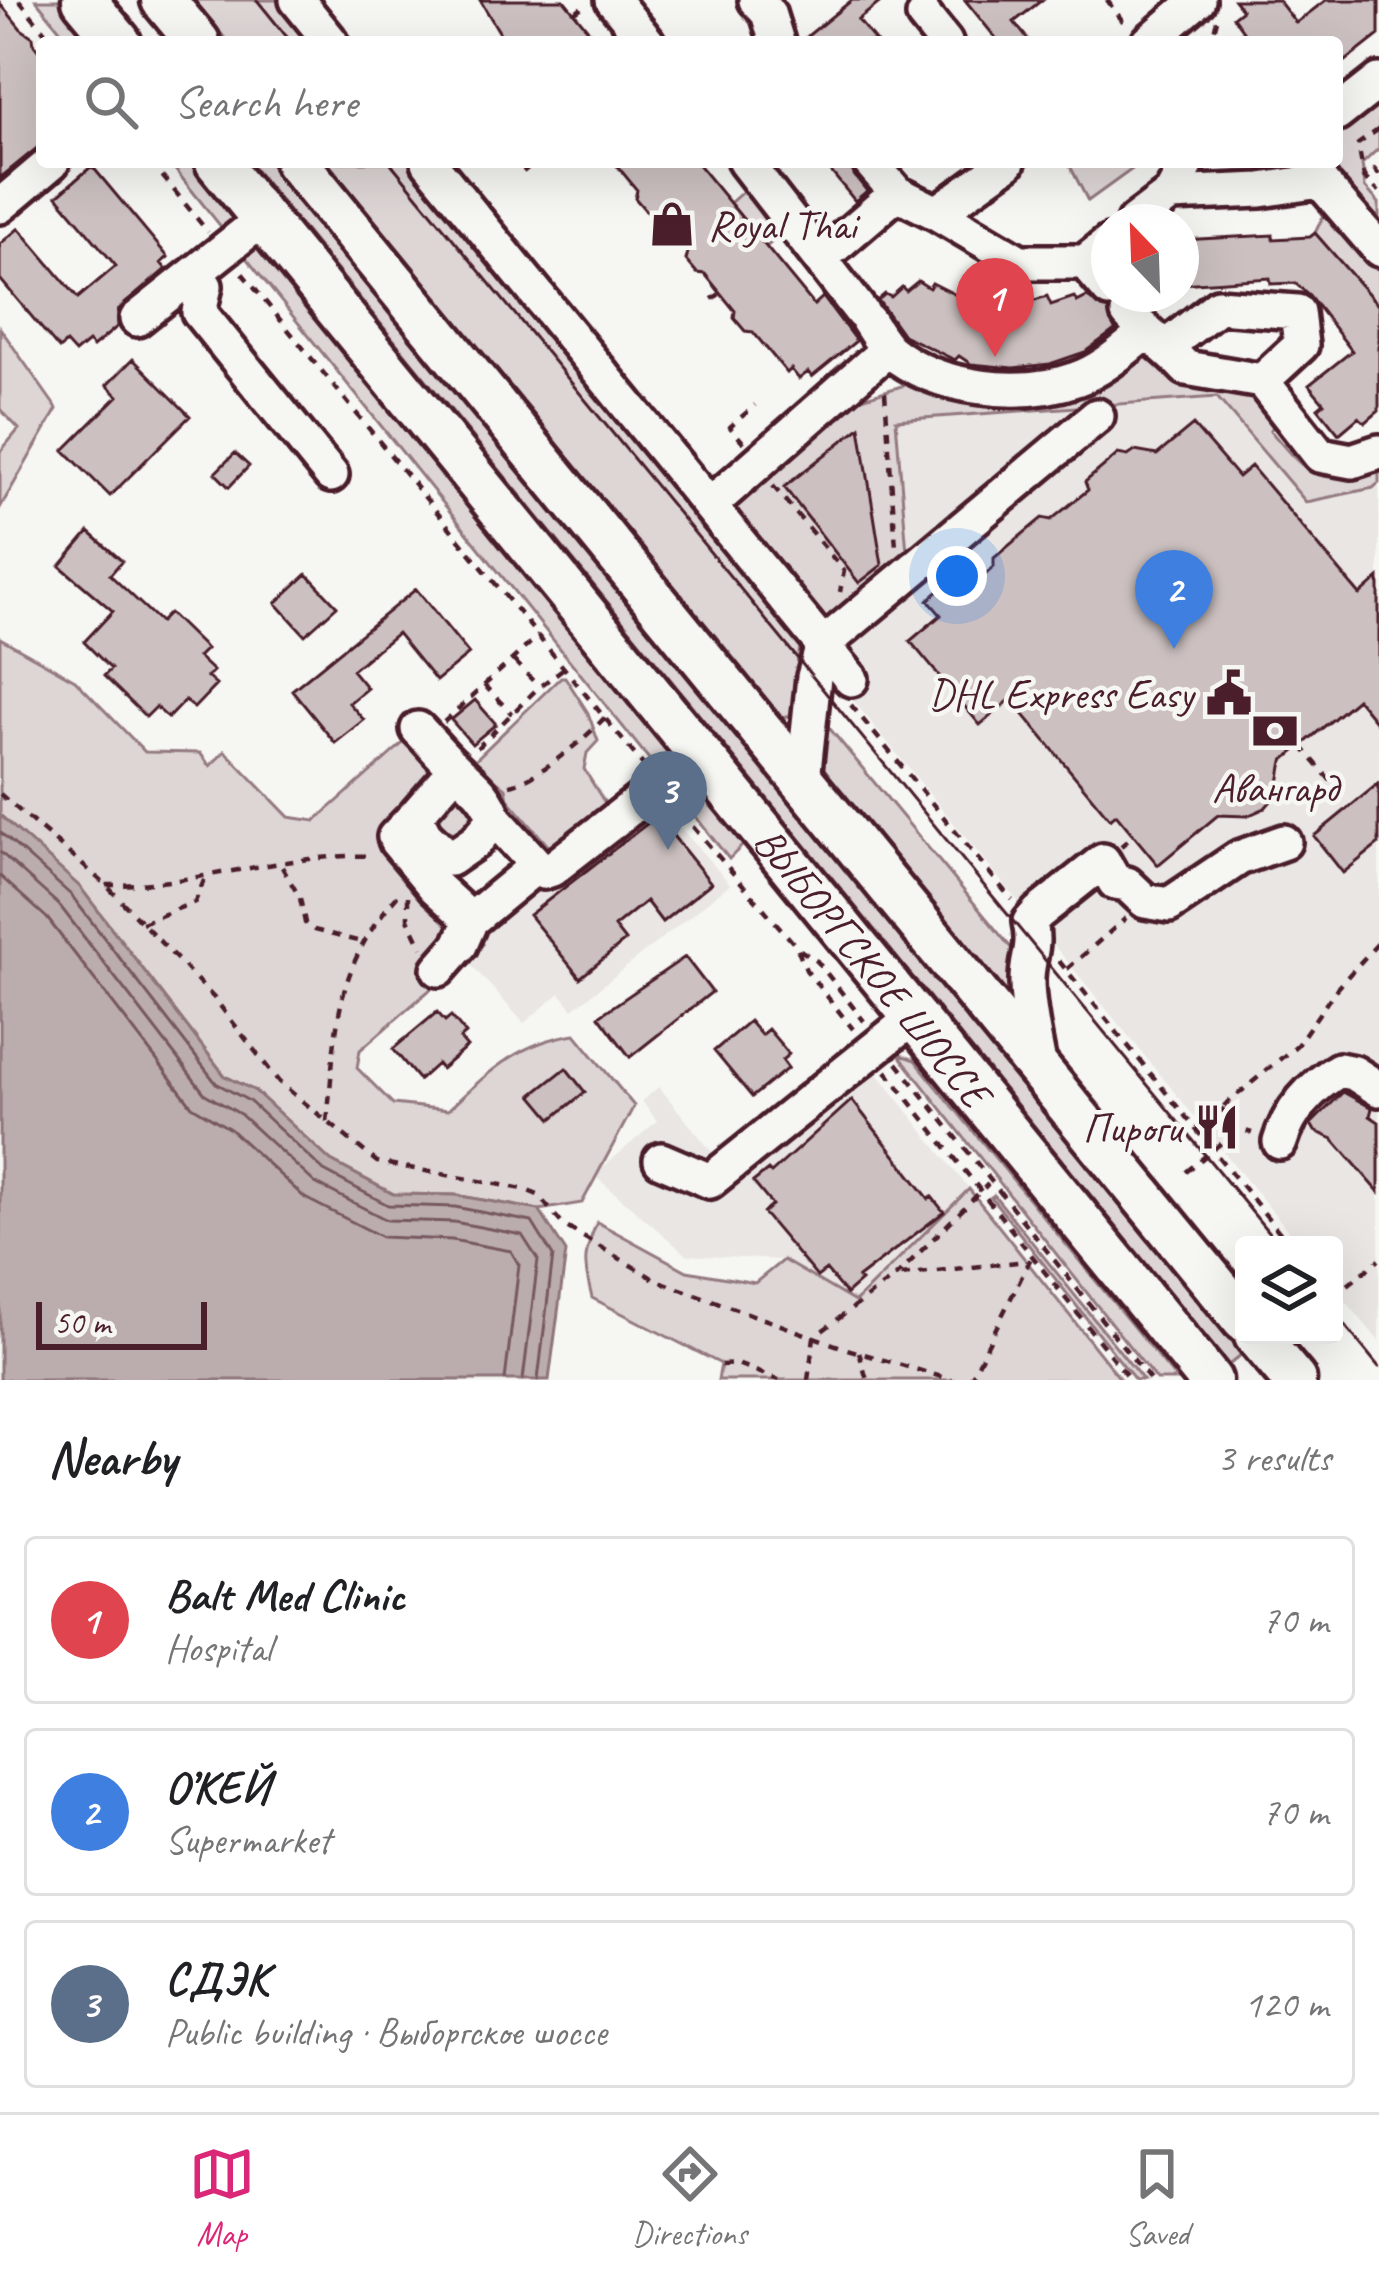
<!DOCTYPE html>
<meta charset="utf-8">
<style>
:root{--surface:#fff;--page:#f2f2f2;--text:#202124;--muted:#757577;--line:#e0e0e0;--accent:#db2777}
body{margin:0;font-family:Caveat,sans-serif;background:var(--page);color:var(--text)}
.controls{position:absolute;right:36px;bottom:36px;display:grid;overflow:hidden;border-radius:12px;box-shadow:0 12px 48px #0002}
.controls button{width:108px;height:108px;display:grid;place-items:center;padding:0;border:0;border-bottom:3px solid var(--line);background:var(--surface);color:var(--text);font:60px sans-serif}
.compass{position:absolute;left:1091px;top:204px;width:108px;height:108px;border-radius:50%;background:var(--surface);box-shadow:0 12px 48px #0002;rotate:337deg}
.scale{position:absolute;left:36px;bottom:30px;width:171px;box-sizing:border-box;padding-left:12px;border:6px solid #4a1f2b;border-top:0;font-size:33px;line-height:42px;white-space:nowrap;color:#4a1f2b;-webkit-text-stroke:9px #f6f6f2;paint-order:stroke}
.you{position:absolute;left:957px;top:576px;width:42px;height:42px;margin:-30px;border:9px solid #fff;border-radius:50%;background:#1a73e8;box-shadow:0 0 0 18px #1a73e833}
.badge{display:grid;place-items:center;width:78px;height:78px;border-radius:50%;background:var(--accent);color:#fff;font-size:39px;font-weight:700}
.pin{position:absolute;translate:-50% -99px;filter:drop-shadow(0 3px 6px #0008)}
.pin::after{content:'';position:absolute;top:63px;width:42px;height:36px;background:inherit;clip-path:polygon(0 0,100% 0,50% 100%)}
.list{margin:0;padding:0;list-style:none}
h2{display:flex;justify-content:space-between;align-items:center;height:156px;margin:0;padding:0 48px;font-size:51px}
h2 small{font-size:39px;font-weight:400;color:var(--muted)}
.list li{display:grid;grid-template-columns:78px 1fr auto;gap:36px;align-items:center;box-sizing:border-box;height:168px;margin:0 24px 24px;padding:0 24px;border:3px solid var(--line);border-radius:12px}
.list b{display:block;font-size:45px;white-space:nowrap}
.list p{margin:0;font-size:39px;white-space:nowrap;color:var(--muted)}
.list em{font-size:39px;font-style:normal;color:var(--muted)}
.icon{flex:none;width:66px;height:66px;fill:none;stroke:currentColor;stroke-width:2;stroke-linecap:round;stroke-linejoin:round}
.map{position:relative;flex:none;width:1379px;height:1380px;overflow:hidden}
.search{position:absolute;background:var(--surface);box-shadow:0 12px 48px #0002;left:36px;right:36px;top:36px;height:132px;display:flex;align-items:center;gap:30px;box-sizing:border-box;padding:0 42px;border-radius:12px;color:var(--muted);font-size:45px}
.sheet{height:732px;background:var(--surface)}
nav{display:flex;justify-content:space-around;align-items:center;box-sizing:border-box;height:168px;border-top:3px solid var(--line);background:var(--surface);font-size:33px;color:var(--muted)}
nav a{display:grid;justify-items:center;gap:6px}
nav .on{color:var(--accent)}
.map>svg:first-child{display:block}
.built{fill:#e9e6e3}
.green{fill:#ddd6d5;stroke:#947a80;stroke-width:3}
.water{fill:#bbadae;stroke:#8e747a;stroke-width:3}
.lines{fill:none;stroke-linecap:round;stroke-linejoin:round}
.shore{stroke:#77585f;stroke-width:3}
.building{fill:#ccc1c0;stroke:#4a1f2b;stroke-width:3}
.minor-casing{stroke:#4a1f2b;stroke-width:42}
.major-casing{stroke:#4a1f2b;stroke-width:51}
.path{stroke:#4a1f2b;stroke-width:4.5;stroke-dasharray:9 9;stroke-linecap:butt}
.minor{stroke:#f6f6f2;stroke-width:33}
.major{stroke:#f6f6f2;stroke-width:42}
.tram{stroke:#4a1f2b;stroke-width:3}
.labels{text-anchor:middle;stroke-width:9;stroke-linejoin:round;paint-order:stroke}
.poi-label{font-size:42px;fill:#4a1f2b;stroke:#f6f6f2;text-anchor:end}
.street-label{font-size:42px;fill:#4a1f2b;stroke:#f6f6f2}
</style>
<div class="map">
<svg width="1379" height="1380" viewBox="0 0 1379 1380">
<rect width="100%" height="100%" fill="#f6f6f2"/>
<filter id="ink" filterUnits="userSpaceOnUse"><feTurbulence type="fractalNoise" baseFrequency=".00833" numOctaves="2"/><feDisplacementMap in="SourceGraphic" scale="24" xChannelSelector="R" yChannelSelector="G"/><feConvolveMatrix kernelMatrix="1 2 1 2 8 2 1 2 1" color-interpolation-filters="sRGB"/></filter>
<g filter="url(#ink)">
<!-- built -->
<path class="built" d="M1217 396 1306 502 1373 488 1379 483V1341L1334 1287V1245H1300L829 671 832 656 908 564 895 420Z
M654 798 730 884 573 1009 560 993 524 1023 466 959 472 931Z
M856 1046 969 1189 855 1302 783 1260 687 1255 594 1175 657 1121 642 1101 659 1087 716 1157Z"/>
<!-- green -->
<path class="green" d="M36 0H61L96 42H70Z
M193 0H278L312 42H228Z
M1379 93V148L1362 164 1365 187 1379 203V237L1343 195 1328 162H1337V128Z
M169 162H194L680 767 665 779Z
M249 162H270L1243 1353 1229 1365Z
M326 162H411L755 579 800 642 794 715 782 718 777 714Z
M1068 162H1142L1088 201Z
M748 187 786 230 766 247 730 203Z
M1329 204 1379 262V306L1315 233Z
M0 328 57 409 0 508V452L19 429 0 409Z
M1157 345 1254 387 1281 420 1270 430C1307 475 1318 487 1379 471V483L1373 488 1306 502 1217 397 896 420 908 564C886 582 846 631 817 616L727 501 862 398 918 381 943 400 1098 389Z
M0 638 75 680 145 752 200 753 210 766 225 751 289 817 315 821 410 737 441 771 386 833 483 944 360 1050 357 1068 393 1104 448 1110C489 1072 517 1043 575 1034L634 1106 582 1203 539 1210 455 1195 394 1194 331 1161 255 1091 225 1076 80 887 0 815Z
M561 677H565L588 713 598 741 587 753 584 769 611 813 556 855 508 799 506 788 473 762Z
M821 718 1012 949 1015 991 1005 994 999 989 827 778 820 765Z
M700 790 743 845 729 859 684 802Z
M457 795 478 812 469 821 470 827 455 840 444 836 433 820Z
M898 1054 915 1060 1177 1380H1156Z
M969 1189 1121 1380H718L721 1364 592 1298C583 1263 583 1255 597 1222L687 1271 755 1283 783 1260 855 1302Z
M994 1195 1143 1380H1135L991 1197Z"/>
<!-- water -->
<path class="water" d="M0 815 80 887 225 1076 255 1091 331 1161 393 1194 455 1195 539 1210 566 1252 549 1380H0Z"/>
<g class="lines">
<!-- shore -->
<path class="shore" d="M0 832 71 895 216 1083 249 1101 324 1171 388 1205 455 1207 532 1222 553 1256 538 1380
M0 852 60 906 205 1094 240 1114 315 1183 387 1220 454 1222 522 1235 538 1260 523 1380
M0 876 47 918 192 1106 230 1129 305 1198 382 1237 452 1240 511 1251 519 1265 505 1380"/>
</g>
<!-- building -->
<path class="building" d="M480 0H564L598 42H515L509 36 501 35Z
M852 0H883L858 20 876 42H800Z
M965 0H1042L1014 22 1030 42H999Z
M1234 0H1278L1296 23 1326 0H1379V35L1337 68V42H1229L1243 31 1233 17 1242 10Z
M0 3 21 29 33 37 34 45 42 55V144L0 178Z
M614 162H696L814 305 823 297 856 341 812 377 808 372 799 379 791 369 787 373 753 332 745 331 734 318 735 311 705 274 697 273 686 260 688 252 654 211H646L635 198 637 190Z
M823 162H850L854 175 867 191 855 201Z
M92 166 168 257 161 263 166 269 118 310V326L93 347 88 342 75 353 66 343 59 349 0 279V244L19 228 78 298 116 266 57 196Z
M1315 233 1379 306V411L1365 423 1359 417 1339 434 1318 408 1324 403 1309 385 1352 351 1309 295 1295 283 1271 284 1270 278 1181 284V240L1273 235V239L1310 237Z
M918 281 929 288 932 283 960 297 964 290 994 304 1013 307 1047 296 1051 305 1074 297 1077 302 1087 297 1108 310 1115 330 1085 352 1050 364 1013 368 971 364 959 356 955 360 903 335 878 300 885 294 891 297 902 287 906 291Z
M133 359 190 416 110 496 64 450 118 396 107 385Z
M1193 425 1238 477 1251 466 1360 595 1379 578V726L1357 699 1283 761 1277 794 1265 808 1247 816 1218 815 1158 865 1116 814 1110 819 1011 699 980 725 910 641 941 615 928 600 960 573 971 587 994 567V558L1042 518 1051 520 1088 490 1085 482 1118 454 1128 456 1135 451 1157 455Z
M860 427 882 565 859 583 784 487Z
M235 453 249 466 229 487 215 473Z
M89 532 122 561 110 575 160 622 169 613 206 649 198 657 213 671 207 677 216 685 194 708 185 700 168 718 156 707 146 717 104 676 111 669 84 642 113 611 60 566Z
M307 574 337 606 305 635 276 603Z
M416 589 469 654 436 681 397 633 352 670 367 688 349 703 364 720 335 743 292 690Z
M475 700 496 724 472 744 451 720Z
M1379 783V844L1343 873 1314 836Z
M657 816 711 883 662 922 646 901 614 927 625 941 580 978 529 915Z
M685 957 712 992 630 1057 599 1016Z
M437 1012 445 1021 451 1016 466 1034 460 1039 467 1047 441 1069 437 1064 419 1080 393 1049Z
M749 1021 761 1035 768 1029 789 1054 782 1060 788 1068 752 1097 714 1051Z
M566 1068 585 1092 552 1119 532 1095Z
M1343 1092 1372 1108 1370 1116 1379 1122V1192L1333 1139 1315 1131 1311 1124Z
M852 1100 929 1199 932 1197 944 1212 858 1278 861 1281 846 1294 826 1270 817 1277 763 1213 772 1205 753 1182 768 1170 771 1173Z"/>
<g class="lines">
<!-- minor casing -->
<g class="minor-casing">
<path id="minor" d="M297 0 331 42
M613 0 647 42
M756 0 768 13 777 42
M924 16 945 42
M1149 42 1198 0
M1337 114 1379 81
M429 162 823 645 814 677 803 780
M745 162 862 313
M870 162 897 193 937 213 1008 162
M1316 164 1320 181 1379 249
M1171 194 1188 162
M0 206 52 162
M937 213 1020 262H1085L1109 243
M1134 222 1171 194 1261 190 1320 181
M822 257 897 193
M1085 262 1109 290
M195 273 205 286 199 312 331 475
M1128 313C1146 334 1167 347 1186 368L1262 381 1320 455 1352 461 1379 452
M137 319 263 219
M868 321C875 331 881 343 890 351 936 389 1020 399 1076 379 1102 370 1124 350 1145 333
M1167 346 1218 306 1297 312 1301 345 1262 381
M710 505 888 349
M851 679 823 645 1097 416
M418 729C430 741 441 755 453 766 472 785 486 792 495 819L476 841 450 859 425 835 415 816 456 769
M415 816 395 837 397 842 434 886 471 920
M495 819 543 872 552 869 642 799 680 786 708 764
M439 969 460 945 471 920 535 867
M1040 1070C1035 1041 1027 1010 1027 981 1027 956 1036 949 1030 922L1038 913 1103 861 1115 882 1127 884 1145 901 1169 905 1239 858 1284 842
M1280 1142C1289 1111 1312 1086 1339 1070L1354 1073 1379 1089
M661 1160 710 1181 914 1017"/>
</g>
<!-- major casing -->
<g class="major-casing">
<g id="major">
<path d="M84 0 119 42"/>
<path d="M163 0 198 42"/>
<path id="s1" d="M217 162 1210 1380"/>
<path d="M296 162 1244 1320"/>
<path d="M1256 1335 1294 1380"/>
</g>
</g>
<!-- path -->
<path class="path" d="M19 0 53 42
M1107 0 1127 27
M574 13 586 4
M1217 20 1214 31 1220 42
M1379 129 1358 144 1364 177 1374 169 1379 175
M151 162 208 232
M523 172 535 162
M1362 179 1364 177 1379 192
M242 273 648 771
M712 299 721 293
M885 392 896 547
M744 443 730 427 755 405
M773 486 844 571 840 592
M514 661 539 687
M484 685 512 714
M851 705 1012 900
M444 722 538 636
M1301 746 1342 794
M477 748 539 687 565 667
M510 785C534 781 588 737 605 717
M0 794 106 885 214 998 279 1082 377 1162 523 1189 538 1195 563 1225 656 1280 847 1349 952 1380
M681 813 796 946 806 970 853 1029
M1121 846 1134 835
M282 867 300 898 305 923 314 930 365 943
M106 885C197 886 283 853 373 856
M408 896V919L422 947
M142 923 195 902 205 878
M800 950 817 961 864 1021
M1059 961 1290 1245
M1067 969 1126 918
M897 1063 1150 1380
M886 1071 1130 1380
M1221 1108 1238 1129 1252 1133
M327 1122C337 1025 333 966 403 889
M1196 1129 1297 1045 1337 988 1379 942
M1186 1172 1237 1130
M901 1275 1027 1261
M1334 1296 1379 1260
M859 1352 867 1380
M721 1365 737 1364 779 1380
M808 1380 814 1337 897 1275 988 1184
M970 1380 1032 1256"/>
<!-- minor -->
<use href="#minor" class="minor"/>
<!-- major -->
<use href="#major" class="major"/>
<!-- tram -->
<path class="tram" d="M257 0 291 42
M390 162 1279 1245
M1334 1312 1379 1367"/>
</g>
</g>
<!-- icons -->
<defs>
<g id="shop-bare" transform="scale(3.6)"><path d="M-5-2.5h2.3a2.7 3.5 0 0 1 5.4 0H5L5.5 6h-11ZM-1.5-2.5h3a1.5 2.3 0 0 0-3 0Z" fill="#4a1f2b" stroke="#f6f6f2" stroke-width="2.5" paint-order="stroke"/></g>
<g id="civic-bare" transform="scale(3.6)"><path d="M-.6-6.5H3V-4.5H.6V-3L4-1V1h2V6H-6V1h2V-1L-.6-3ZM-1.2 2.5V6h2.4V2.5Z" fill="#4a1f2b" stroke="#f6f6f2" stroke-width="2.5" paint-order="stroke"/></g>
<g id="bank-bare" transform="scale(3.6)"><path d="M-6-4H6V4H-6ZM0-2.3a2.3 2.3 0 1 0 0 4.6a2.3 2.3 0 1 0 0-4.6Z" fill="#4a1f2b" stroke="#f6f6f2" stroke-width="2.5" paint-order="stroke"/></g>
<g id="restaurant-bare" transform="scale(3.6)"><path d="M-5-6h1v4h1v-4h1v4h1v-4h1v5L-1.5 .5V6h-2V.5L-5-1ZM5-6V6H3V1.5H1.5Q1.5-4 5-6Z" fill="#4a1f2b" stroke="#f6f6f2" stroke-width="2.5" paint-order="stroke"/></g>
</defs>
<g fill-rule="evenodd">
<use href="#shop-bare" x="672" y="224"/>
<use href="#civic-bare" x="1229" y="693"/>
<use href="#bank-bare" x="1275" y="731"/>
<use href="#restaurant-bare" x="1217" y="1127"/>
</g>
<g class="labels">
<!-- poi labels -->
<g class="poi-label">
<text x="708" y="239" text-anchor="start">Royal Thai</text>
<text x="1193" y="708">DHL Express Easy</text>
<text x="1275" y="802" text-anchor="middle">Авангард</text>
<text x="1181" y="1142">Пироги</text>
</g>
<!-- street labels -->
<g class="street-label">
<text dy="15" stroke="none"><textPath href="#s1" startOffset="1038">ВЫБОРГСКОЕ ШОССЕ</textPath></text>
</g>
</g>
</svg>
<div class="controls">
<button><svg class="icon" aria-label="layers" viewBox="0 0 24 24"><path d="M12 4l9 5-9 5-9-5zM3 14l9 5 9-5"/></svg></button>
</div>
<svg class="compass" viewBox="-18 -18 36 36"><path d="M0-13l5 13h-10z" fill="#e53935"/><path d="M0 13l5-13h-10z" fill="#757577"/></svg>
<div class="scale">50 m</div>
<div class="you"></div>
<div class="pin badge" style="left:995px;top:357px;background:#e0444e">1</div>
<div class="pin badge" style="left:1174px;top:649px;background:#3f7fe0">2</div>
<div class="pin badge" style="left:668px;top:850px;background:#5c6f8a">3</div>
<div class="search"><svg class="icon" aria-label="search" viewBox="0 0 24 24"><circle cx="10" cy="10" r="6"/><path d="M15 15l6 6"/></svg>Search here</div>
</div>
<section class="sheet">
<h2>Nearby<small>3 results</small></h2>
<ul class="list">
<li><span class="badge" style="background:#e0444e">1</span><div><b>Balt Med Clinic</b><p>Hospital</p></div><em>70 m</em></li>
<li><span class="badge" style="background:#3f7fe0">2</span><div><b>О’КЕЙ</b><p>Supermarket</p></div><em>70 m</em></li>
<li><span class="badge" style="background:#5c6f8a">3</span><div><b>СДЭК</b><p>Public building · Выборгское шоссе</p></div><em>120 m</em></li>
</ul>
</section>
<nav>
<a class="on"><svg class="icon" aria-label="map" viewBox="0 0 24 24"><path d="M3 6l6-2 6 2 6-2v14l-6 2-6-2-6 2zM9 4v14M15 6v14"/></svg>Map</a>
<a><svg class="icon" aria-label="directions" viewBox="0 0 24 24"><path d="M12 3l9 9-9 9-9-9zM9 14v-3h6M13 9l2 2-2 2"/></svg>Directions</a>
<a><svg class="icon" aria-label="saved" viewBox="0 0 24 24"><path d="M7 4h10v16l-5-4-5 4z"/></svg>Saved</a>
</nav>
